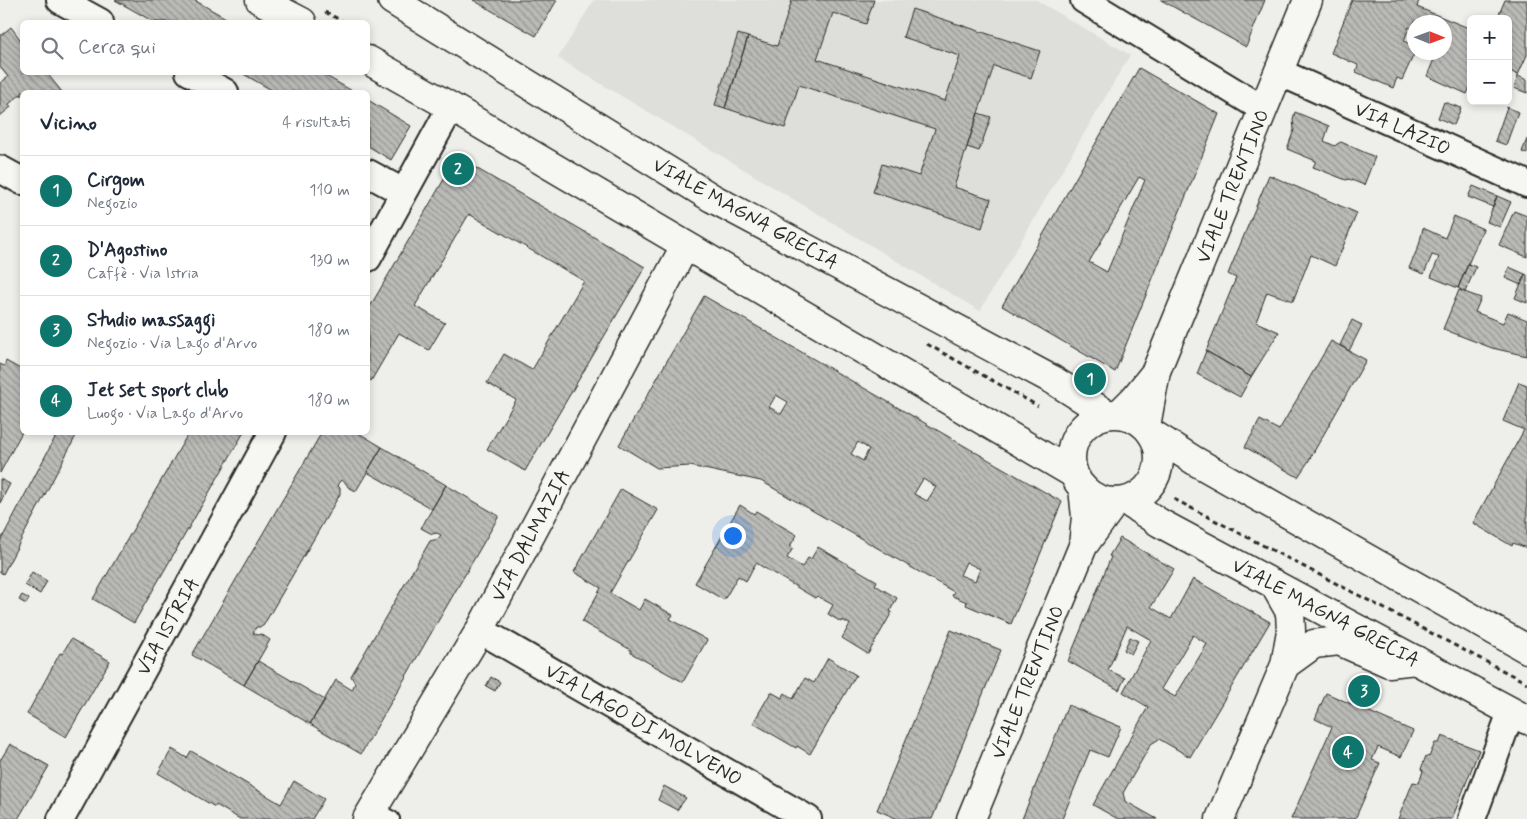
<!DOCTYPE html>
<html lang="it">
<meta charset="utf-8">
<style>
:root{--surface:#fff;--page:#f2f2f3;--text:#1f2937;--muted:#747a83;--line:#e0e1e3;--accent:#0f766e}
body{margin:0;font-family:Mynerve,sans-serif;background:var(--page);color:var(--text)}
.controls{position:absolute;right:15px;top:15px;display:grid;overflow:hidden;border-radius:8px;box-shadow:0 2px 8px #0003}
.controls button{width:45px;height:45px;display:grid;place-items:center;padding:0;border:0;border-bottom:1px solid var(--line);background:var(--surface);color:var(--text);font:25px sans-serif}
.compass{position:absolute;left:1407px;top:15px;width:45px;height:45px;border-radius:50%;background:var(--surface);box-shadow:0 2px 8px #0003;rotate:91deg}
.you{position:absolute;left:732px;top:535px;width:18px;height:18px;margin:-12px;border:4px solid #fff;border-radius:50%;background:#1a73e8;box-shadow:0 0 0 8px #1a73e833}
.badge{display:grid;place-items:center;width:32px;height:32px;border-radius:50%;background:var(--accent);color:#fff;font-size:16px;font-weight:700}
.pin{position:absolute;translate:-50% -50%;border:2px solid #fff;box-shadow:0 1px 5px #0006}
.list{margin:0;padding:0;list-style:none}
h2{display:flex;justify-content:space-between;align-items:center;height:65px;margin:0;padding:0 20px;font-size:21px}
h2 small{font-size:16px;font-weight:400;color:var(--muted)}
.list li{display:grid;grid-template-columns:32px 1fr auto;gap:15px;align-items:center;box-sizing:border-box;height:70px;padding:0 20px;border-top:1px solid var(--line)}
.list b{display:block;font-size:19px;white-space:nowrap}
.list p{margin:0;font-size:16px;white-space:nowrap;color:var(--muted)}
.list em{font-size:16px;font-style:normal;color:var(--muted)}
.icon{flex:none;width:28px;height:28px;fill:none;stroke:currentColor;stroke-width:2;stroke-linecap:round;stroke-linejoin:round}
.map{position:relative;flex:none;width:1527px;height:819px;overflow:hidden}
.search{position:absolute;background:var(--surface);box-shadow:0 2px 8px #0003;left:20px;top:20px;width:350px;height:55px;display:flex;align-items:center;gap:12px;box-sizing:border-box;padding:0 18px;border-radius:8px;color:var(--muted);font-size:19px}
.panel{position:absolute;background:var(--surface);box-shadow:0 2px 8px #0003;left:20px;top:90px;width:350px;height:345px;border-radius:8px}
.map>svg:first-child{display:block}
.built{fill:#dededb}
.building{fill:url(#building-back-hatch);stroke:#2b2b2b;fill-rule:evenodd}
.lines{fill:none;stroke-linecap:round;stroke-linejoin:round}
.service-casing{stroke:#2b2b2b;stroke-width:18}
.minor-casing{stroke:#2b2b2b;stroke-width:30}
.tertiary-casing{stroke:#2b2b2b;stroke-width:31}
.secondary-casing{stroke:#2b2b2b;stroke-width:31}
.path{stroke:#2b2b2b;stroke-width:3;stroke-dasharray:5 4;stroke-linecap:butt}
.service{stroke:#f6f6f2;stroke-width:14}
.minor{stroke:#f6f6f2;stroke-width:26}
.tertiary{stroke:#f6f6f2;stroke-width:28}
.secondary{stroke:#f6f6f2;stroke-width:28}
.labels{text-anchor:middle;stroke-width:4.5;stroke-linejoin:round;paint-order:stroke}
.street-label{font-size:20px;fill:#2b2b2b;stroke:#f6f6f2}
</style>
<div class="map">
<svg width="1527" height="819" viewBox="0 0 1527 819">
<defs>
<pattern id="building-back-hatch" width="6" height="6" patternUnits="userSpaceOnUse" patternTransform="scale(1.25)"><rect width="6" height="6" fill="#babab7"/><path d="M-1 5l2 2M0 0l6 6M5-1l2 2" fill="none" stroke="#979795"/></pattern>
</defs>
<rect width="100%" height="100%" fill="#eeeeea"/>
<filter id="ink" filterUnits="userSpaceOnUse"><feTurbulence type="fractalNoise" baseFrequency=".02" numOctaves="2"/><feDisplacementMap in="SourceGraphic" scale="10" xChannelSelector="R" yChannelSelector="G"/><feConvolveMatrix kernelMatrix="1 2 1 2 8 2 1 2 1" color-interpolation-filters="sRGB"/></filter>
<g filter="url(#ink)">
<!-- built -->
<path class="built" d="M594 0H1036L1130 55 980 311 558 58Z"/>
<!-- building -->
<path class="building" d="M115 0H194L233 22H154Z
M473 0H557L536 36Z
M792 0H874L866 24 833 13 817 59 945 101 960 56 903 37 912 9 1040 51 1031 78 994 66 978 113 954 187 991 199 982 228 873 192 882 164 919 176 935 129 799 85 785 128 725 108 748 37 777 46Z
M1161 0H1265L1246 47Z
M1352 0H1419L1417 7 1471 29V85L1467 94 1427 76 1437 52H1444V22H1414V30L1409 27 1404 41 1414 46 1415 52 1402 80 1397 78 1393 88 1356 72 1358 65 1331 53Z
M1505 0H1527V55L1518 75 1508 70V19H1497Z
M11 27 22 42V72H46L62 92H22V96L21 94 9 104 11 107 0 116V83L8 77 0 67V36Z
M738 34 748 37 725 108 715 105Z
M1139 68 1219 114 1115 372 1002 306ZM1139 177 1145 180 1107 272 1089 262Z
M240 72H319L354 92H275Z
M1518 76 1527 80V93L1514 88Z
M368 100 411 126 391 160 368 146Z
M1444 102 1461 108 1454 125 1438 118Z
M1507 107 1518 112 1506 145 1495 141Z
M1295 112 1329 126 1324 141 1335 146 1337 144 1341 142 1375 157 1364 185 1349 179 1346 180 1313 167 1316 161 1287 149 1294 130 1293 119Z
M978 113 991 117 979 151 967 147Z
M1527 139V154L1522 152Z
M457 157 645 267 525 471 487 449 516 400 487 383 504 354 532 370 584 281 469 214 415 306 445 323 429 350 399 333 371 381 368 378V310Z
M1269 175 1357 213 1335 266 1311 255 1293 301 1267 292 1256 322 1279 332 1251 377 1206 351 1236 278 1228 274Z
M1473 186 1497 196 1493 207 1468 197Z
M1497 196 1511 202 1500 227 1487 222Z
M1514 211 1527 216V257L1499 245Z
M1454 216 1483 229 1458 288 1431 277 1439 257 1432 255 1424 274 1409 268 1419 245 1423 228 1445 238Z
M1468 264 1476 267 1465 292 1458 288Z
M1509 267 1525 274 1521 285 1505 278Z
M1525 274 1527 275V303L1515 298Z
M1459 290 1481 298 1475 312 1503 323 1508 312 1527 320V356L1492 348 1443 329Z
M704 296 1062 502 1011 624 966 605 967 602 952 596 954 592 761 481 690 466 657 468 619 445ZM776 395 788 402 781 414 769 407ZM858 442 869 449 863 461 851 454ZM923 479 936 487 927 501 914 494ZM966 562 980 569 975 581 960 575Z
M1352 320 1362 325 1349 351 1340 345Z
M1331 341 1366 360 1308 462 1298 477 1245 447 1260 420 1279 430Z
M1206 351 1251 377 1240 397 1197 374Z
M6 361 22 370V432L0 473V364L4 366Z
M1519 382 1527 385V548L1513 543 1512 546 1473 523 1524 430 1503 421Z
M58 432H78L3 574 0 572V542Z
M189 432H244L134 623 93 599Z
M322 432H357L382 447 356 491 348 487 346 483 341 480 337 485 340 488V494L263 626 259 627H256L253 633 257 635 261 634 270 640 244 685 192 655Z
M382 447 446 485 432 509 367 472Z
M0 479 10 484 0 503Z
M446 485 499 516 361 754 310 724 336 680 352 690 355 683 351 676 430 541 438 539 441 535 437 533 432 534 421 528Z
M621 489 658 510 610 593 639 610 645 599 673 615 670 619 707 640 683 682 631 653V650L582 622 601 588 574 572Z
M740 505 754 514 756 511 797 535 790 546 793 548 787 558 802 567 808 558 811 559 818 547 877 581 875 585 897 598 890 611 892 612 868 654 842 638 850 624 842 620 841 622 828 614 833 605 817 596 815 598 756 563 746 581 738 576 724 600 695 583Z
M1120 538 1174 569 1151 607 1171 619 1193 579 1270 622 1190 757 1159 739 1151 744 1123 793 1125 801 1157 819H1118L1093 805 1148 707 1123 692 1151 640 1127 626 1108 670 1125 678 1119 690 1068 661 1111 557 1109 556ZM1193 635 1207 644 1175 697 1161 689Z
M32 572 47 581 40 594 25 585Z
M22 595 29 599 26 604 19 600Z
M951 630 1001 650 932 819H898L877 810Z
M1130 637 1138 641 1131 654 1124 650Z
M71 639 110 661 66 737 27 714 60 653 62 654Z
M828 658 856 675 810 754 797 746 796 748 753 723 771 692 782 698 785 693 793 699 805 678 814 683Z
M258 661 325 700 310 724 244 685Z
M491 677 500 682 495 691 486 686Z
M1326 693 1413 731 1401 757 1378 747 1372 760 1380 763 1355 819H1291L1332 727 1315 719Z
M1068 705 1121 727 1108 757 1090 750 1062 819H1022Z
M1442 736 1479 750 1452 819H1398L1413 782 1419 783 1423 771 1421 769 1426 756 1429 757 1435 743H1439Z
M10 744 49 766 18 819H0V759H1Z
M172 749 187 758 191 751 281 804 294 781 324 799 312 819H240L216 805 215 807 158 773Z
M664 786 686 798 677 810 658 800Z"/>
<g class="lines">
<!-- service casing -->
<g class="service-casing">
<path id="service" d="M373 809 392 819"/>
</g>
<!-- minor casing -->
<g class="minor-casing">
<path id="minor" d="M60 0 100 22
M1084 0 1263 109
M189 72 225 92
M1279 72 1527 184
M0 169 22 181
M368 173 403 192
M368 258 451 107
M480 630 808 819
M61 819 273 432
M1472 819 1511 712"/>
</g>
<!-- tertiary casing -->
<g class="tertiary-casing">
<path id="tertiary" d="M1120 413 1135 398 1155 373
M1146 426 1156 371 1308 0
M1083 488 1086 517 1083 546
M1285 665 1314 644 1339 641 1389 663 1416 660
M367 819 480 630 685 246
M971 819 1083 546 1115 502
M1220 819 1285 665 1291 631 1290 612 1274 584"/>
</g>
<!-- secondary casing -->
<g class="secondary-casing">
<path id="secondary" d="M260 0 302 22
M392 0 712 198 1053 380 1107 414
M368 60 451 107 1074 474
M1071 458a44 44 0 1 1 88 0a44 44 0 1 1-88 0Z
M1151 433 1195 461 1527 649
M1126 501 1160 523 1527 720"/>
</g>
<!-- path -->
<path class="path" d="M325 12 344 22
M927 344 1038 406
M1174 499 1527 683"/>
<!-- service -->
<use href="#service" class="service"/>
<!-- minor -->
<use href="#minor" class="minor"/>
<!-- tertiary -->
<use href="#tertiary" class="tertiary"/>
<!-- secondary -->
<use href="#secondary" class="secondary"/>
</g>
</g>
<g class="labels">
<!-- street labels -->
<g class="street-label">
<text transform="translate(1403 128) rotate(24)" y="7">VIA LAZIO</text>
<text transform="translate(1232 186) rotate(-68)" y="7">VIALE TRENTINO</text>
<text transform="translate(746 213) rotate(29)" y="7">VIALE MAGNA GRECIA</text>
<text transform="translate(530 535) rotate(-62)" y="7">VIA DALMAZIA</text>
<text transform="translate(1326 612) rotate(28)" y="7">VIALE MAGNA GRECIA</text>
<text transform="translate(167 626) rotate(-61)" y="7">VIA ISTRIA</text>
<text transform="translate(1027 682) rotate(-68)" y="7">VIALE TRENTINO</text>
<text transform="translate(644 724) rotate(30)" y="7">VIA LAGO DI MOLVENO</text>
</g>
</g>
</svg>
<div class="controls">
<button>+</button>
<button>−</button>
</div>
<svg class="compass" viewBox="-18 -18 36 36"><path d="M0-13l5 13h-10z" fill="#e53935"/><path d="M0 13l5-13h-10z" fill="#747a83"/></svg>
<div class="you"></div>
<div class="pin badge" style="left:1090px;top:379px">1</div>
<div class="pin badge" style="left:458px;top:169px">2</div>
<div class="pin badge" style="left:1364px;top:691px">3</div>
<div class="pin badge" style="left:1348px;top:752px">4</div>
<div class="search"><svg class="icon" aria-label="search" viewBox="0 0 24 24"><circle cx="10" cy="10" r="6"/><path d="M15 15l6 6"/></svg>Cerca qui</div>
<section class="panel">
<h2>Vicino<small>4 risultati</small></h2>
<ul class="list">
<li><span class="badge">1</span><div><b>Cirgom</b><p>Negozio</p></div><em>110 m</em></li>
<li><span class="badge">2</span><div><b>D'Agostino</b><p>Caffè · Via Istria</p></div><em>130 m</em></li>
<li><span class="badge">3</span><div><b>Studio massaggi</b><p>Negozio · Via Lago d'Arvo</p></div><em>180 m</em></li>
<li><span class="badge">4</span><div><b>Jet set sport club</b><p>Luogo · Via Lago d'Arvo</p></div><em>180 m</em></li>
</ul>
</section>
</div>
